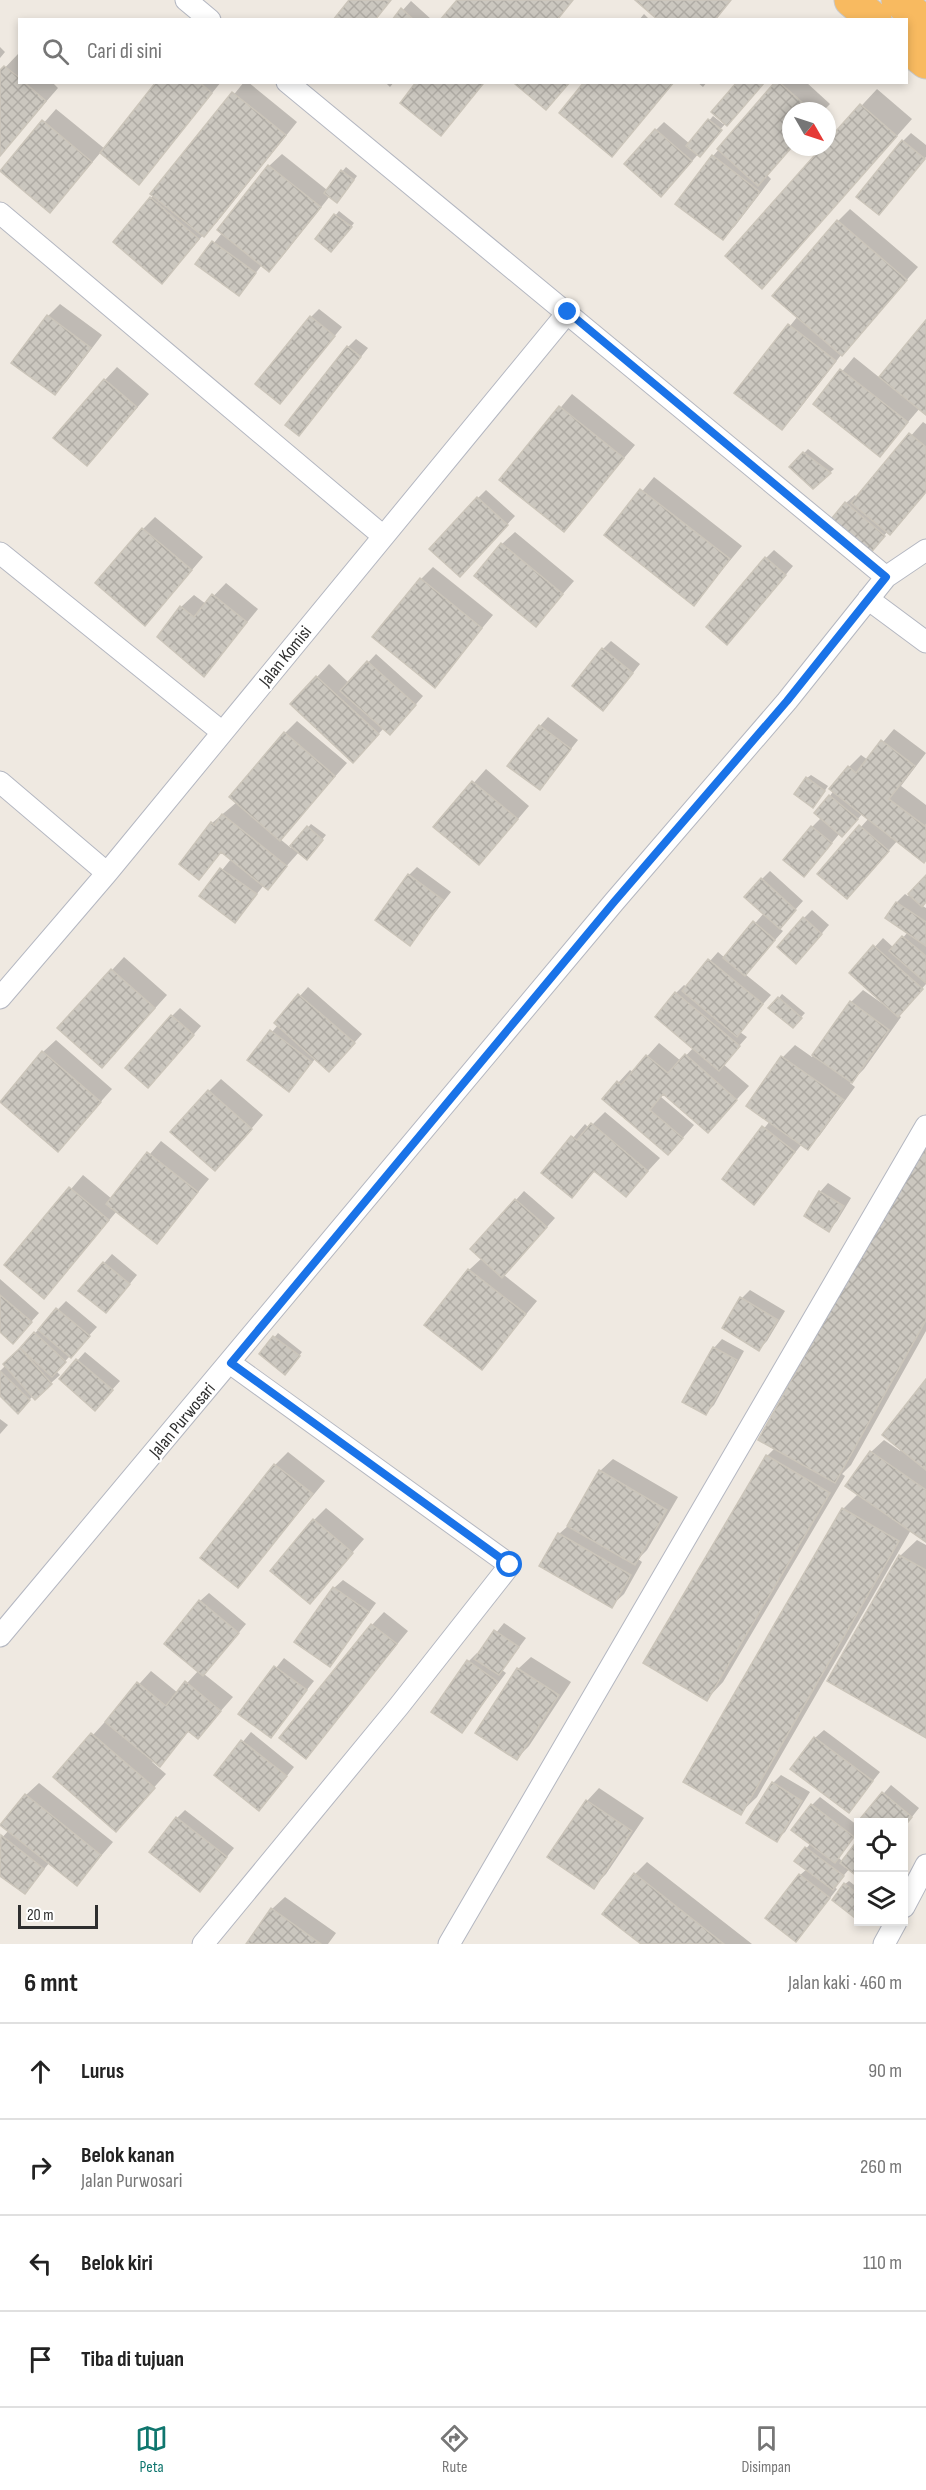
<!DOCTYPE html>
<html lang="id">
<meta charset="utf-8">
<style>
:root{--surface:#fff;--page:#f6f6f6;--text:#222;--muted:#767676;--line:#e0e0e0;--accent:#0f766e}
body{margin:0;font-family:"Sofia Sans Condensed",sans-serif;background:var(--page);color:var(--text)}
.controls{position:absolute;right:18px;bottom:18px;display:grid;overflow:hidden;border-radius:0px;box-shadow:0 3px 9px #0003}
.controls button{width:54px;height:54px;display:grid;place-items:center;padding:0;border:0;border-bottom:2px solid var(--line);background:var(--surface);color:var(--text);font:30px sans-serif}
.compass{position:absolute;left:782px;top:102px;width:54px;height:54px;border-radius:50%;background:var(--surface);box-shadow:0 3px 9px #0003;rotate:129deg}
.scale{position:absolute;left:18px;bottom:15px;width:80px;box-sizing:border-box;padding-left:6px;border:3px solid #2e2e2e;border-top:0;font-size:16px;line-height:21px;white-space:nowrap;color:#2e2e2e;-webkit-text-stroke:4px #fff;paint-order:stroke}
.stop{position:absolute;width:18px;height:18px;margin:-14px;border:4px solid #1a73e8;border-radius:50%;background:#fff}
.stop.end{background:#1a73e8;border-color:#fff;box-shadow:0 2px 6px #0008}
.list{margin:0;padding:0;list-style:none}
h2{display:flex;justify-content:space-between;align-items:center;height:78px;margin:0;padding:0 24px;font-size:26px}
h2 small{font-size:20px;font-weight:400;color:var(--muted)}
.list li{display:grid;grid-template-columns:39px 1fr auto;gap:18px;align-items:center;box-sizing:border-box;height:96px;padding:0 24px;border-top:2px solid var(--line)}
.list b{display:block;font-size:22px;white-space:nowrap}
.list p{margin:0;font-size:20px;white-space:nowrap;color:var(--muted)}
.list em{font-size:20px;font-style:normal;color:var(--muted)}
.icon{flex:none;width:33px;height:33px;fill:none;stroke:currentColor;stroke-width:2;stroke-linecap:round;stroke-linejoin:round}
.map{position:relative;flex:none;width:926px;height:1944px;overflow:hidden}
.search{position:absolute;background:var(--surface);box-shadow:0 3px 9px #0003;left:18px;right:18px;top:18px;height:66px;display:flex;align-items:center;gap:15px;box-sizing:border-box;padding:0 21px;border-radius:0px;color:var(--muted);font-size:22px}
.sheet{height:462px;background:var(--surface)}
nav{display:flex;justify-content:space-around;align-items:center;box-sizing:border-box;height:84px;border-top:2px solid var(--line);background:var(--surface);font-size:16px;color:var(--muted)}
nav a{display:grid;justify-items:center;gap:3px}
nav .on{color:var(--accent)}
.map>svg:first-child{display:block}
.shadow{fill:#0003}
.building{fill:url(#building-cross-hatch);stroke:#cbc5ba;stroke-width:1.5}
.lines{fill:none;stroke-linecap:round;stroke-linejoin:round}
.minor-casing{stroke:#b4b7c1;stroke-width:23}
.trunk-casing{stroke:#c9c9c9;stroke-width:35}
.minor{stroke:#fff;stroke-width:21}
.trunk{stroke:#f8ba60;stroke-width:33}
.route{stroke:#1a73e8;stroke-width:8}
.labels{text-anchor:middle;stroke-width:5;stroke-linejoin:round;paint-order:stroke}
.street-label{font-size:18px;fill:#2e2e2e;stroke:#fff}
</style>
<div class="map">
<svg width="926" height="1944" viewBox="0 0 926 1944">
<defs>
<pattern id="building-cross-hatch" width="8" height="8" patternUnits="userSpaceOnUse" patternTransform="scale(1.5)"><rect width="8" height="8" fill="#cbc7bf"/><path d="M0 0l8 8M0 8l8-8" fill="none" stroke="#afaba4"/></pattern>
</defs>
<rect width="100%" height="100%" fill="#efe9e1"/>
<!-- shadow -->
<path class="shadow" d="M411 1 432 20H394Z
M644 14 650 20H639Z
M0 47 5 52 0 58Z
M18 54 20 82H52L58 88 0 155V73Z
M158 82H221L139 183 101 152 62 198 2 171 56 109 105 149Z
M244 82H248L297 122 217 222 204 234 174 269 151 198Z
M385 82H394L390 87Z
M418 82H485L441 134Z
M586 82H674L612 155Z
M697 82H707L703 87Z
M778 82H806L830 104 823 111H791L767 175 771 179 735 226 723 238 713 156Z
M877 89 912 119 778 270 824 147H827V143Z
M713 116 723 124 726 123 669 187 656 130 664 122 690 144Z
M911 133 926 145V157L887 205 903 141Z
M282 154 327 190 346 167 357 176 341 197 330 196 281 258 269 270 262 265 239 294 197 264 222 233 269 166Z
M850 209 918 267 841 355 794 416 782 428 736 393 798 316 838 221Z
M339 211 354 223 335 247 317 239Z
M60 304 102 335 67 381 55 393 48 316Z
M319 309 342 327 280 402 311 317Z
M926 322V413L920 408 880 455 815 404 854 357 880 378Z
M356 339 368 348 299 434 348 347Z
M117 367 149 394 99 452 105 380Z
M572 394 635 445 564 530 501 479Z
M923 422 926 424V492L903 520 890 533 888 531 868 554 846 503 855 495 857 498Z
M808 449 834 469 813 487 791 467Z
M654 477 742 546 694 604 606 535Z
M486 490 515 516 468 567 478 498Z
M155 517 203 557 157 611 143 529Z
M515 532 574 581 536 625 502 544Z
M774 550 793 566 735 635 766 558Z
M433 567 493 615 434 686 421 579Z
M226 583 258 609 204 675 181 607 194 595 206 604Z
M611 641 640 664 611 701 603 649Z
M376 654 423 696 398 725 384 728 365 748 292 704 329 664 349 683Z
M548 717 578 740 540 788V726Z
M297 721 347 763 280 839 291 848 311 824 326 835 310 854 299 852 267 888 264 885 235 921 201 896 231 859 222 851 199 878 181 864 212 823 237 802 285 733Z
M894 729 926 753 901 786 926 805V859L898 840 855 889 819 874 869 818 863 813 851 827 840 833 812 867V827L822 817 830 796 849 767 861 755 868 760Z
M486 769 529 806 491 851 435 827Z
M811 775 828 786 817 802 807 778Z
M417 867 451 892 410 944 409 875Z
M770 871 803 901 779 928 783 931 745 974 771 995 743 1027 740 1032 747 1037 723 1064 749 1086 708 1131 664 1093 661 1097 694 1125 680 1141 618 1083 630 1070 633 1072 659 1043 681 1061 694 1047 676 993 684 985 687 987 718 952 725 958 764 913 762 879Z
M926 877V900L921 905 926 908V984L898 1015 901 1017 864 1069 850 1083 855 1087 820 1135 808 1148 802 1144 754 1203 724 1179 770 1121 748 1106 783 1057 795 1045 812 1057 851 1002 863 990 883 1004 885 1003 851 973 883 938 894 948 908 932 887 918 897 902 905 894 908 896Z
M812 910 829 925 804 954V918Z
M124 957 167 995 114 1054 59 1028Z
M308 987 362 1034 338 1061 316 1058 289 1090 249 1059 278 1025 276 1023Z
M782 994 805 1013 793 1026 771 1008Z
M180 1008 201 1026 156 1078 172 1016Z
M56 1040 112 1089 58 1150 43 1052Z
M221 1079 263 1115 227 1157 209 1091Z
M605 1112 660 1158 626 1195 595 1170 572 1196 543 1173 585 1124 589 1128Z
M161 1141 209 1179 157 1242 117 1211 44 1297 6 1265 83 1175 112 1199Z
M926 1142V1331L851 1465 842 1474 845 1476 723 1682 707 1699 767 1456 775 1448Z
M828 1183 851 1198 837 1221 829 1230 820 1192Z
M524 1191 555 1218 504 1275 537 1301 482 1368 469 1270 482 1258 516 1200Z
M112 1254 137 1275 114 1303 80 1291Z
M0 1279 39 1313 21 1333 0 1330Z
M750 1290 785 1311 767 1341 759 1349 724 1327 742 1298Z
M66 1301 97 1327 56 1371 60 1375 35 1397 33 1396 18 1411 0 1394V1371L6 1365 5 1364Z
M278 1333 302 1352 289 1369 261 1354Z
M722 1339 744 1351 714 1405 706 1413 714 1348Z
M85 1352 120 1381 103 1400 61 1379Z
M926 1382V1541L911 1530 757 1797 740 1813 843 1509 859 1493 871 1452 884 1440 900 1451 901 1449Z
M0 1419 8 1425 0 1434Z
M288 1452 325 1481 238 1586 202 1557 275 1465Z
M613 1459 678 1497 647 1550 638 1559 642 1562 624 1594 611 1606 559 1534 569 1525 600 1471Z
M326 1508 364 1539 310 1602 314 1520Z
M917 1540 926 1545V1736L900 1556Z
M343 1580 376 1603 330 1666 334 1588Z
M209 1593 246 1624 204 1674 233 1697 198 1737 189 1731 160 1765 154 1760 152 1762 166 1774 116 1830 55 1777 151 1671 178 1693 199 1670 200 1601Z
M384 1612 408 1631 305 1757 372 1625Z
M504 1623 526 1638 502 1670 506 1673 462 1731 433 1711 469 1661 477 1653 479 1654Z
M531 1657 571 1682 529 1746 517 1758 518 1669Z
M284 1658 314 1681 270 1736 240 1713Z
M824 1730 880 1772 849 1811 815 1738Z
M251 1732 294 1767 267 1801 216 1774Z
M781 1775 810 1792 785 1832 776 1840 773 1783Z
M39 1783 113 1842 77 1884 50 1862 25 1892 0 1874V1840L9 1830 26 1795Z
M891 1785 919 1808 904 1827V1822H859Z
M599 1788 644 1818 606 1874 593 1887 549 1857 587 1801Z
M820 1797 857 1825 858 1823V1832L838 1857 843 1862 858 1842V1875L850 1868 834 1887 837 1889 804 1931 800 1875 807 1869 796 1860 811 1843 812 1805Z
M185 1810 234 1848 200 1890 177 1818Z
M647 1862 752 1944H643L635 1874Z
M849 1881 858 1888V1913L855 1916 845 1884Z
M285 1897 336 1933 328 1944H248L272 1909Z"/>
<!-- building -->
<path class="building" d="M349 0H391L375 20H333Z
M457 0H573L557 20H440Z
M635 0H731L715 20H658Z
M401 8 414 20H392Z
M4 66 20 78V82H24L46 101 0 156V70Z
M156 82H199L212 93 139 185 100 153Z
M416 82H482L483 84 441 136 400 103Z
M517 82H570L546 110 515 84Z
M584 82H674L612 157 559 113Z
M737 82H765L727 126 711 112Z
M775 82H779L812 111H791L792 147 758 186 717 149Z
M232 92 286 135 204 237 150 194Z
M860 104 897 136 762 289 725 256 822 147H827V141Z
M708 119 722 130 700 157 686 146Z
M42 120 92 162 50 213 0 171Z
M655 129 692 161 661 197 624 164Z
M902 140 925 159 879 215 856 197Z
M712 155 760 192 723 240 675 204Z
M268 165 321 207 269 272 217 230Z
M341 170 354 180 337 203 324 193Z
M150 197 199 239 162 284 113 242Z
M334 214 352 227 331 252 315 239Z
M837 220 907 280 842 356 772 296Z
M212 241 256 273 239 296 195 264Z
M47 315 91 348 55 395 11 363Z
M310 316 335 336 280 404 255 384Z
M926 320V415L879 377Z
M788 324 836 361 782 430 734 393Z
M347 346 361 357 299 436 285 425Z
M840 369 908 422 880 457 813 404Z
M104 379 137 407 87 466 53 438Z
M559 406 624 458 564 532 499 480Z
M909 433 926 447V492L890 535 851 503Z
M803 452 831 473 813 489 789 467Z
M640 489 730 559 694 606 604 535Z
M477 497 508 525 460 577 429 549Z
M845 502 885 536 868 556 828 523Z
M142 528 192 570 145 626 95 583Z
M501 543 563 594 536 627 474 576Z
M765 557 786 575 727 645 706 627Z
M420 578 482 628 435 688 372 637Z
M212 594 247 622 204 677 157 637 180 606 194 617Z
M602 648 633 673 603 711 572 686Z
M367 661 416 705 390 735 340 691Z
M316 676 379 734 353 763 290 704Z
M539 725 571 749 540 790 507 766Z
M284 732 335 776 280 841 229 797Z
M881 740 915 766 889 799 925 826 926 824V860L924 863 829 789 848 766 856 773Z
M806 777 825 791 813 808 794 794Z
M472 781 518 819 479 865 433 827Z
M829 795 858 819 842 837 814 813Z
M222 814 287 866 268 890 221 852 199 880 179 864 211 822 214 825Z
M859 825 889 851 847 899 817 874Z
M307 826 323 840 307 860 290 846Z
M811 826 832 843 804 877 783 860Z
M220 868 257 894 235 923 199 896Z
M408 874 443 900 410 946 375 920Z
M926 875V902L922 907 908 894Z
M761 878 796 910 780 929 744 897Z
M896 902 926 922V946L885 918Z
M803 917 822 934 796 964 777 947Z
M753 921 775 940 745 976 723 958Z
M902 936 926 956V983L889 951Z
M873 945 923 989 898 1017 849 973Z
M708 959 763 1004 737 1037 682 991Z
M111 969 155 1008 102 1068 57 1028Z
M675 992 740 1046 719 1071 655 1017Z
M298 994 355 1043 329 1072 274 1023Z
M778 997 802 1018 793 1028 768 1008Z
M850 1001 889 1030 852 1083 812 1055Z
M171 1015 194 1035 148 1088 125 1068Z
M270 1030 312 1062 289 1092 247 1060Z
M42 1051 101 1102 58 1152 0 1102Z
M685 1054 737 1100 708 1133 663 1094 650 1110 683 1138 668 1155 602 1099 617 1081 621 1085 646 1055 668 1073Z
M781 1056 844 1100 808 1150 746 1106Z
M208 1090 252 1129 215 1171 170 1132Z
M591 1123 648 1171 626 1197 594 1171 572 1198 541 1173 571 1136 577 1140Z
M762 1126 795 1152 754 1205 722 1179Z
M926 1139V1320L835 1483 758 1440Z
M147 1152 198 1192 157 1244 106 1204Z
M69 1187 109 1220 44 1299 4 1265Z
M819 1191 844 1206 829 1232 804 1216Z
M515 1199 547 1227 502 1278 470 1249Z
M103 1262 130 1284 106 1313 78 1291Z
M468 1269 526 1314 482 1370 424 1325Z
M0 1295 32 1322 13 1344 0 1332Z
M740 1297 778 1320 759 1351 722 1328Z
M56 1308 90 1336 71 1358 38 1330Z
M34 1332 66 1362 52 1377 20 1348Z
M273 1336 300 1356 285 1375 259 1354Z
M713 1347 737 1360 706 1415 682 1402Z
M20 1348 52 1384 35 1400 3 1364Z
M76 1359 113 1390 95 1411 59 1379Z
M0 1371 30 1400 18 1414 0 1396Z
M926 1379V1470L882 1435Z
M870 1451 926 1490V1542L845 1486Z
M766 1455 830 1493 707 1701 643 1663Z
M274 1464 313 1494 238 1588 200 1558Z
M599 1470 667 1510 635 1565 567 1526Z
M842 1508 899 1541 741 1815 683 1782Z
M313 1519 353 1553 310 1604 270 1571Z
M558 1533 631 1575 612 1608 539 1566Z
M899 1555 926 1570V1738L827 1681Z
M333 1587 369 1612 330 1667 294 1642Z
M199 1600 239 1633 203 1676 164 1644Z
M371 1624 397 1644 306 1759 279 1738Z
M494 1630 519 1647 499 1675 474 1659Z
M467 1660 498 1682 462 1733 431 1712Z
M274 1666 307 1690 271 1738 238 1714Z
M517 1668 559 1695 517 1760 475 1733Z
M185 1681 221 1711 198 1739 188 1731 160 1767 105 1722 137 1682 166 1706Z
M91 1733 155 1788 116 1832 53 1777Z
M814 1737 873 1781 849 1813 790 1769Z
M241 1740 287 1776 259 1811 214 1775Z
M772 1782 802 1801 777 1842 746 1823Z
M882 1792 912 1817 904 1827V1822H858V1829L855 1825Z
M25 1794 101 1855 77 1886 0 1825Z
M586 1800 632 1831 594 1889 547 1857Z
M811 1804 854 1837 835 1863 791 1830Z
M176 1817 227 1857 200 1892 149 1852Z
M1 1835 44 1869 25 1894 0 1876Z
M857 1841H858V1877L840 1863Z
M805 1847 844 1876 833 1890 794 1861Z
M634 1873 724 1944H641L602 1914Z
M799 1874 830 1898 796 1942 765 1918Z
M844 1883 858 1894V1914L855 1918 832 1900Z
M271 1908 321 1944H246Z"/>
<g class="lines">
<!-- minor casing -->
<g class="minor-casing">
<path id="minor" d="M186 0 210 20
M287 82 886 577
M0 213 383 536
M0 553 222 732
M868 599 926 642
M0 782 107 873
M0 998 107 873 568 312
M0 1636 614 902 787 701 886 577 926 550
M904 1907 926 1865
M203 1944 399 1706 510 1565 230 1363
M449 1944 926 1126
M884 1944 896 1922"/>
</g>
<!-- trunk casing -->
<g class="trunk-casing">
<path id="trunk" d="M851 0 875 20
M898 0 926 24
M906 46 926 62"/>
</g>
<!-- minor -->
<use href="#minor" class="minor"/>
<!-- trunk -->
<use href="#trunk" class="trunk"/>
</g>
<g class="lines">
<!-- route -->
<path class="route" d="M510 1565 231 1363 614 902 787 701 886 577 568 312"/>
</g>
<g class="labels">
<!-- street labels -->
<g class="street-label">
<text transform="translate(285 656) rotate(-51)" y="6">Jalan Komisi</text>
<text transform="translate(182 1420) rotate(-50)" y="6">Jalan Purwosari</text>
</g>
</g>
</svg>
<div class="controls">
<button><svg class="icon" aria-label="locate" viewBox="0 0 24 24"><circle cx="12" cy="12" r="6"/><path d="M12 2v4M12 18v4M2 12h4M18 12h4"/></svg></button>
<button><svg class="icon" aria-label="layers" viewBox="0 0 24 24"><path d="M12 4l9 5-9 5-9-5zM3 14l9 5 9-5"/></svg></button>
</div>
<svg class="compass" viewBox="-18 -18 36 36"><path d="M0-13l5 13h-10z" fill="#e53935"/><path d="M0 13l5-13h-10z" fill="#767676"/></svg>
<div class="scale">20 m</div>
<div class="stop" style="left:510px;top:1565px"></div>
<div class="stop end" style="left:568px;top:312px"></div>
<div class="search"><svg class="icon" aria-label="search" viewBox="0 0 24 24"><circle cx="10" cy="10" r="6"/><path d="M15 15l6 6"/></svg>Cari di sini</div>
</div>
<section class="sheet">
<h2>6 mnt<small>Jalan kaki · 460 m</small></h2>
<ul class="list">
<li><svg class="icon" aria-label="ahead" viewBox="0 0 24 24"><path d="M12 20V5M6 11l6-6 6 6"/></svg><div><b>Lurus</b></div><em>90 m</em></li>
<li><svg class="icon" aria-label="right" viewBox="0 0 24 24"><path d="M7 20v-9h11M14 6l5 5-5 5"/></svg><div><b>Belok kanan</b><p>Jalan Purwosari</p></div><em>260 m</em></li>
<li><svg class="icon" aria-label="left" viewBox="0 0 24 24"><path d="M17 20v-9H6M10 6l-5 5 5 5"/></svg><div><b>Belok kiri</b></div><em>110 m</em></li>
<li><svg class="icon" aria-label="arrive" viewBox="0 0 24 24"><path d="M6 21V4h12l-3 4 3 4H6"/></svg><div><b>Tiba di tujuan</b></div></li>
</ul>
</section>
<nav>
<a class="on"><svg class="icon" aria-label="map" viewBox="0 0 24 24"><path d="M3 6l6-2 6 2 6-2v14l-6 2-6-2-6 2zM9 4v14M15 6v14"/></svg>Peta</a>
<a><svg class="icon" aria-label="directions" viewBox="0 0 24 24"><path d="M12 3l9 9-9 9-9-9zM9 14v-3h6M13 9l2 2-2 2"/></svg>Rute</a>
<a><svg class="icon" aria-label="saved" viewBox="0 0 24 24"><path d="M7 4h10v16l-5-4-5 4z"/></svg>Disimpan</a>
</nav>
